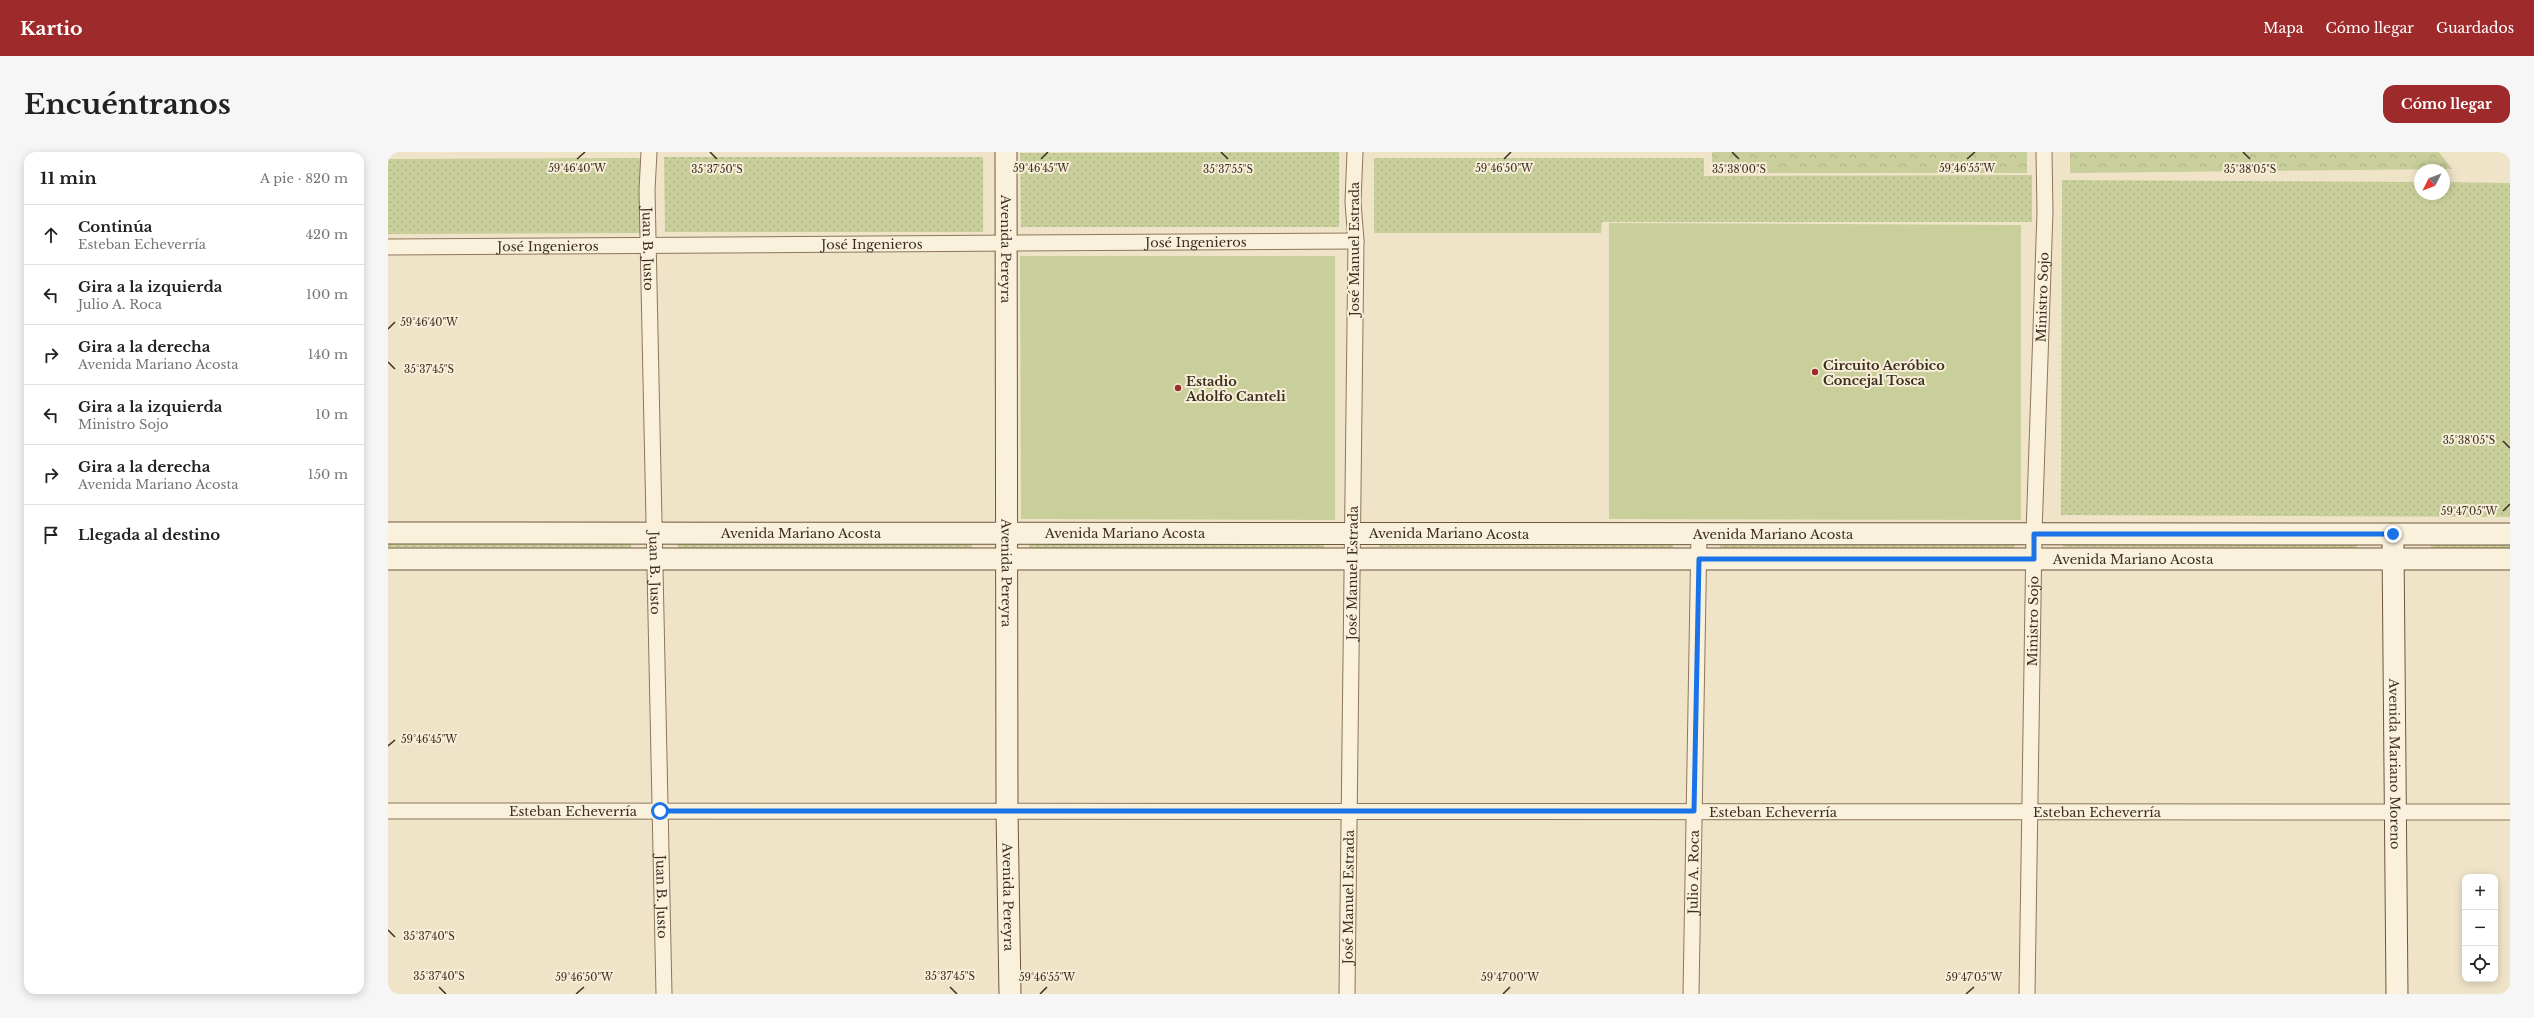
<!DOCTYPE html>
<html lang="es">
<meta charset="utf-8">
<style>
:root{--surface:#fff;--page:#f6f6f6;--text:#222;--muted:#767676;--line:#e0e0e0;--accent:#9e2a2b}
body{margin:0;font-family:"Libre Baskerville",serif;background:var(--page);color:var(--text)}
.controls{position:absolute;right:12px;bottom:12px;display:grid;overflow:hidden;border-radius:8px;box-shadow:0 2px 10px #0003}
.controls button{width:36px;height:36px;display:grid;place-items:center;padding:0;border:0;border-bottom:1px solid var(--line);background:var(--surface);color:var(--text);font:20px sans-serif}
.compass{position:absolute;left:2026px;top:12px;width:36px;height:36px;border-radius:50%;background:var(--surface);box-shadow:0 2px 10px #0003;rotate:228deg}
.stop{position:absolute;width:12px;height:12px;margin:-9px;border:3px solid #1a73e8;border-radius:50%;background:#fff}
.stop.end{background:#1a73e8;border-color:#fff;box-shadow:0 1px 4px #0008}
.list{margin:0;padding:0;list-style:none}
h2{display:flex;justify-content:space-between;align-items:center;height:52px;margin:0;padding:0 16px;font-size:17px}
h2 small{font-size:13px;font-weight:400;color:var(--muted)}
.list li{display:grid;grid-template-columns:26px 1fr auto;gap:12px;align-items:center;box-sizing:border-box;height:60px;padding:0 16px;border-top:1px solid var(--line)}
.list b{display:block;font-size:15px;white-space:nowrap}
.list p{margin:0;font-size:13px;white-space:nowrap;color:var(--muted)}
.list em{font-size:13px;font-style:normal;color:var(--muted)}
.icon{flex:none;width:22px;height:22px;fill:none;stroke:currentColor;stroke-width:2;stroke-linecap:round;stroke-linejoin:round}
.map{position:relative;flex:none;width:2122px;height:842px;overflow:hidden;border-radius:12px}
header{display:flex;align-items:center;gap:24px;box-sizing:border-box;height:56px;padding:0 20px;background:var(--accent);color:#fff}
header strong{font-size:19px}
nav{display:flex;gap:22px;margin-inline-start:auto;font-size:14px}
.intro{display:flex;align-items:center;justify-content:space-between;box-sizing:border-box;height:96px;padding:0 24px}
h1{margin:0;font-size:28px}
.button{padding:10px 18px;border-radius:12px;background:var(--accent);color:#fff;font-size:14px;font-weight:700}
main{display:flex;gap:24px;padding:0 24px}
aside{flex:1;background:var(--surface);border-radius:12px;box-shadow:0 2px 10px #0003}
.map>svg:first-child{display:block}
.grass{fill:url(#grass-dots)}
.park{fill:url(#park-crowns)}
.pitch{fill:#c9cf9b}
.lines{fill:none;stroke-linecap:round;stroke-linejoin:round}
.minor-casing{stroke:#8d765c;stroke-width:17}
.secondary-casing{stroke:#6f573f;stroke-width:23}
.minor{stroke:#faf1dc;stroke-width:15}
.secondary{stroke:#faf1dc;stroke-width:21}
.route{stroke:#1a73e8;stroke-width:5}
.ticks{fill:none;stroke:#3d2e20;stroke-width:1.5}
.poi-dot{fill:#9e2a2b;stroke:#f7eed8;stroke-width:1.5}
.labels{text-anchor:middle;stroke-width:4;stroke-linejoin:round;paint-order:stroke}
.street-label{font-size:13px;fill:#3d2e20;stroke:#f7eed8}
.poi-label{font-size:13px;font-weight:bold;fill:#3d2e20;stroke:#f7eed8;text-anchor:start}
.ticks-label{font-size:10px;text-anchor:middle;fill:#3d2e20;stroke:#f7eed8;stroke-width:4;stroke-linejoin:round;paint-order:stroke}
</style>
<header>
<strong>Kartio</strong>
<nav><a>Mapa</a><a>Cómo llegar</a><a>Guardados</a></nav>
</header>
<div class="intro"><h1>Encuéntranos</h1><a class="button">Cómo llegar</a></div>
<main>
<aside>
<h2>11 min<small>A pie · 820 m</small></h2>
<ul class="list">
<li><svg class="icon" aria-label="ahead" viewBox="0 0 24 24"><path d="M12 20V5M6 11l6-6 6 6"/></svg><div><b>Continúa</b><p>Esteban Echeverría</p></div><em>420 m</em></li>
<li><svg class="icon" aria-label="left" viewBox="0 0 24 24"><path d="M17 20v-9H6M10 6l-5 5 5 5"/></svg><div><b>Gira a la izquierda</b><p>Julio A. Roca</p></div><em>100 m</em></li>
<li><svg class="icon" aria-label="right" viewBox="0 0 24 24"><path d="M7 20v-9h11M14 6l5 5-5 5"/></svg><div><b>Gira a la derecha</b><p>Avenida Mariano Acosta</p></div><em>140 m</em></li>
<li><svg class="icon" aria-label="left" viewBox="0 0 24 24"><path d="M17 20v-9H6M10 6l-5 5 5 5"/></svg><div><b>Gira a la izquierda</b><p>Ministro Sojo</p></div><em>10 m</em></li>
<li><svg class="icon" aria-label="right" viewBox="0 0 24 24"><path d="M7 20v-9h11M14 6l5 5-5 5"/></svg><div><b>Gira a la derecha</b><p>Avenida Mariano Acosta</p></div><em>150 m</em></li>
<li><svg class="icon" aria-label="arrive" viewBox="0 0 24 24"><path d="M6 21V4h12l-3 4 3 4H6"/></svg><div><b>Llegada al destino</b></div></li>
</ul>
</aside>
<div class="map">
<svg width="2122" height="842" viewBox="0 0 2122 842">
<defs>
<pattern id="grass-dots" width="8" height="8" patternUnits="userSpaceOnUse"><rect width="8" height="8" fill="#c9cf9b"/><path d="M2 2h.1M6 6h.1" fill="none" stroke="#aeb285" stroke-width="1.8" stroke-linecap="round"/></pattern>
<pattern id="park-crowns" width="20" height="18" patternUnits="userSpaceOnUse"><rect width="20" height="18" fill="#c9cf9b"/><path d="M2 6a3 3 0 1 1 6 0M12 15a3 3 0 1 1 6 0" fill="none" stroke="#aeb285"/></pattern>
</defs>
<rect width="100%" height="100%" fill="#f0e4c8"/>
<!-- grass -->
<path class="grass" d="M951 0V75H633L632 1Z
M276 5H595V80H277Z
M253 6V81L0 82V7Z
M986 6H1316V24L1644 23V70H1214L1213 81H986Z
M1674 28 2032 30V42H2056V30L2122 31V365L1673 363Z
M0 390H243V396L0 395Z
M991 390H1285V396L991 395Z
M1675 390 1969 391V396L1675 395Z
M290 391 584 392V397L290 396Z
M642 392H936V397H641Z
M1332 392H1626V398L1332 397Z
M2043 393H2122V398H2043Z"/>
<!-- park -->
<path class="park" d="M1324 0H1639V21H1324Z
M1682 0H2051L2064 17 1682 21Z"/>
<!-- pitch -->
<path class="pitch" d="M1221 71 1633 73V368L1221 367Z
M632 104H947V368L633 367Z"/>
<g class="lines">
<!-- minor casing -->
<g class="minor-casing">
<g id="minor">
<path id="s1" d="M261 0 259 38 276 842"/>
<path id="s2" d="M0 95 968 89"/>
<path id="s3" d="M0 659 2122 660"/>
<path id="s4" d="M959 842 968 89 965 50 967 0"/>
<path id="s5" d="M1303 842 1311 382"/>
<path id="s6" d="M1639 842 1646 382 1657 60 1656 0"/>
</g>
</g>
<!-- secondary casing -->
<g class="secondary-casing">
<g id="secondary">
<path id="s7" d="M618 0 619 659 622 842"/>
<path id="s8" d="M0 381 2122 382"/>
<path id="s9" d="M2005 393 2009 842"/>
<path id="s10" d="M0 407H2122"/>
</g>
</g>
<!-- minor -->
<use href="#minor" class="minor"/>
<!-- secondary -->
<use href="#secondary" class="secondary"/>
</g>
<g class="lines">
<!-- route -->
<path class="route" d="M272 659H1306L1311 407H1646V382H2005"/>
</g>
<!-- ticks -->
<path class="ticks" d="M322 0 329 7M833 0 840 7M1344 0 1351 7M1855 0 1862 7M189 7 197 0M653 7 660 0M1116 7 1123 0M1579 7 1587 0M0 177 7 170M0 210 7 217M2115 289 2122 296M2115 359 2122 352M0 594 7 588M0 778 7 785M51 835 58 842M562 835 569 842M188 842 196 835M652 842 659 835M1115 842 1122 835M1578 842 1586 835"/>
<!-- markers -->
<g class="poi-dot">
<circle cx="1427" cy="220" r="4"/>
<circle cx="790" cy="236" r="4"/>
</g>
<g class="labels">
<!-- street labels -->
<g class="street-label">
<text dy="5" stroke="none"><textPath href="#s2" startOffset="808">José Ingenieros</textPath></text>
<text dy="5" stroke="none"><textPath href="#s2" startOffset="484">José Ingenieros</textPath></text>
<text dy="5" stroke="none"><textPath href="#s2" startOffset="160">José Ingenieros</textPath></text>
<text dy="5" stroke="none"><textPath href="#s1" startOffset="97">Juan B. Justo</textPath></text>
<text dy="5" stroke="none"><textPath href="#s7" startOffset="97">Avenida Pereyra</textPath></text>
<text transform="translate(966 97) rotate(-90)" y="5">José Manuel Estrada</text>
<text dy="5" stroke="none"><textPath href="#s6" startOffset="697">Ministro Sojo</textPath></text>
<text dy="5" stroke="none"><textPath href="#s8" startOffset="413">Avenida Mariano Acosta</textPath></text>
<text dy="5" stroke="none"><textPath href="#s8" startOffset="737">Avenida Mariano Acosta</textPath></text>
<text dy="5" stroke="none"><textPath href="#s8" startOffset="1061">Avenida Mariano Acosta</textPath></text>
<text dy="5" stroke="none"><textPath href="#s8" startOffset="1385">Avenida Mariano Acosta</textPath></text>
<text dy="5" stroke="none"><textPath href="#s10" startOffset="1745">Avenida Mariano Acosta</textPath></text>
<text dy="5" stroke="none"><textPath href="#s1" startOffset="421">Juan B. Justo</textPath></text>
<text dy="5" stroke="none"><textPath href="#s7" startOffset="421">Avenida Pereyra</textPath></text>
<text dy="5" stroke="none"><textPath href="#s4" startOffset="421">José Manuel Estrada</textPath></text>
<text dy="5" stroke="none"><textPath href="#s6" startOffset="373">Ministro Sojo</textPath></text>
<text dy="5" stroke="none"><textPath href="#s9" startOffset="219">Avenida Mariano Moreno</textPath></text>
<text dy="5" stroke="none"><textPath href="#s3" startOffset="185">Esteban Echeverría</textPath></text>
<text dy="5" stroke="none"><textPath href="#s3" startOffset="1385">Esteban Echeverría</textPath></text>
<text dy="5" stroke="none"><textPath href="#s3" startOffset="1709">Esteban Echeverría</textPath></text>
<text dy="5" stroke="none"><textPath href="#s5" startOffset="122">Julio A. Roca</textPath></text>
<text dy="5" stroke="none"><textPath href="#s1" startOffset="745">Juan B. Justo</textPath></text>
<text dy="5" stroke="none"><textPath href="#s7" startOffset="745">Avenida Pereyra</textPath></text>
<text dy="5" stroke="none"><textPath href="#s4" startOffset="97">José Manuel Estrada</textPath></text>
</g>
<!-- poi labels -->
<g class="poi-label">
<text x="1435" y="218">Circuito Aeróbico<tspan x="1435" dy="15">Concejal Tosca</tspan></text>
<text x="798" y="234">Estadio<tspan x="798" dy="15">Adolfo Canteli</tspan></text>
</g>
</g>
<g class="ticks-label">
<text x="189" y="20">59°46'40"W</text>
<text x="1116" y="20">59°46'50"W</text>
<text x="1579" y="20">59°46'55"W</text>
<text x="653" y="20">59°46'45"W</text>
<text x="329" y="21">35°37'50"S</text>
<text x="840" y="21">35°37'55"S</text>
<text x="1351" y="21">35°38'00"S</text>
<text x="1862" y="21">35°38'05"S</text>
<text x="41" y="174">59°46'40"W</text>
<text x="41" y="221">35°37'45"S</text>
<text x="2081" y="292">35°38'05"S</text>
<text x="2081" y="363">59°47'05"W</text>
<text x="41" y="591">59°46'45"W</text>
<text x="41" y="788">35°37'40"S</text>
<text x="51" y="828">35°37'40"S</text>
<text x="562" y="828">35°37'45"S</text>
<text x="196" y="829">59°46'50"W</text>
<text x="659" y="829">59°46'55"W</text>
<text x="1122" y="829">59°47'00"W</text>
<text x="1586" y="829">59°47'05"W</text>
</g>
</svg>
<div class="controls">
<button>+</button>
<button>−</button>
<button><svg class="icon" aria-label="locate" viewBox="0 0 24 24"><circle cx="12" cy="12" r="6"/><path d="M12 2v4M12 18v4M2 12h4M18 12h4"/></svg></button>
</div>
<svg class="compass" viewBox="-18 -18 36 36"><path d="M0-13l5 13h-10z" fill="#e53935"/><path d="M0 13l5-13h-10z" fill="#767676"/></svg>
<div class="stop" style="left:272px;top:659px"></div>
<div class="stop end" style="left:2005px;top:382px"></div>
</div>
</main>
